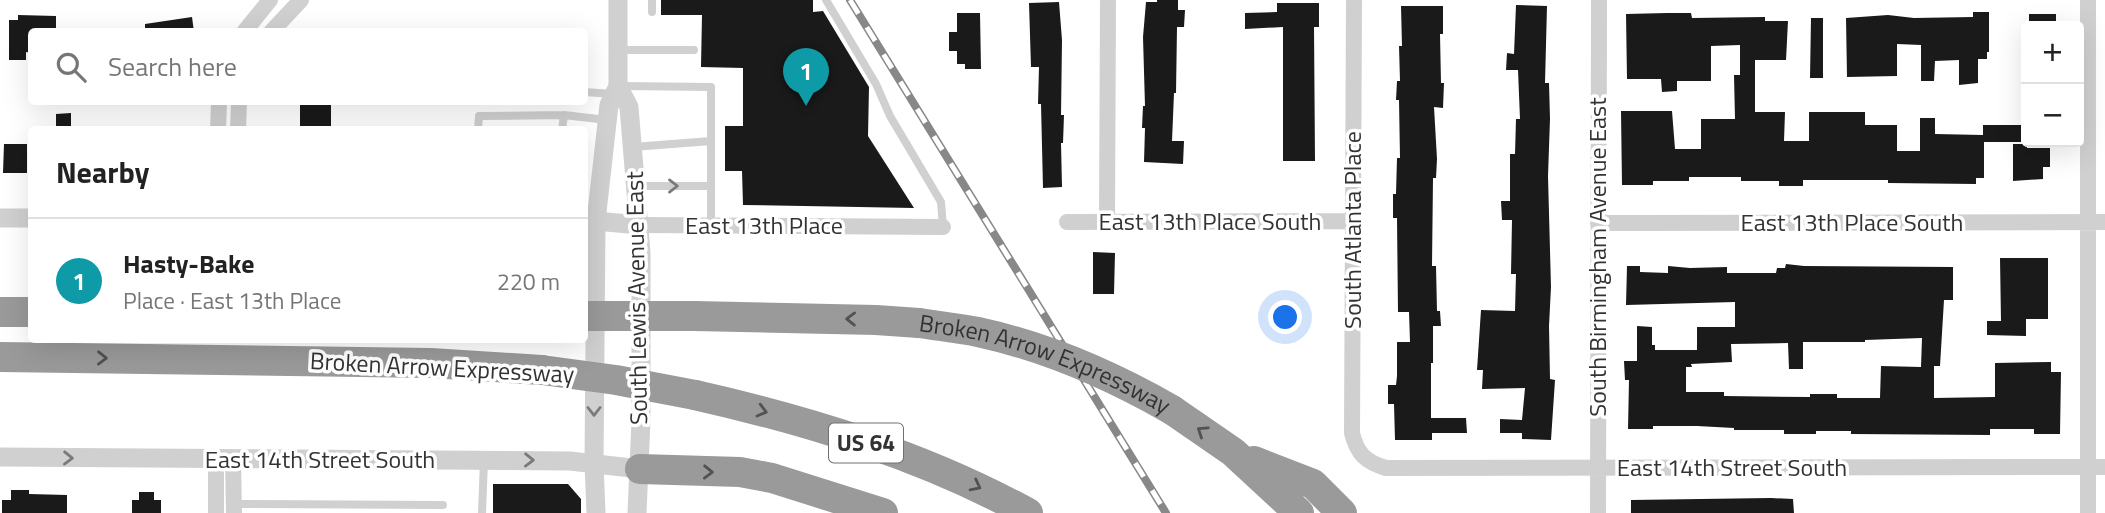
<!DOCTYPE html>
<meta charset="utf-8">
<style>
:root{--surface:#fff;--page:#f2f2f2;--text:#222;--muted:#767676;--line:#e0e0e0;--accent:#e63946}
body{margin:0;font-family:"Titillium Web",sans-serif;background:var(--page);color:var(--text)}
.controls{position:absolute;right:21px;top:21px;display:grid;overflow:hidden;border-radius:7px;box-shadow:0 7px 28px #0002}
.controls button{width:63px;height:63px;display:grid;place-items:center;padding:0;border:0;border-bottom:2px solid var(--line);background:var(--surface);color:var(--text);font:35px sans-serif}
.you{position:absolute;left:1286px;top:318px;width:24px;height:24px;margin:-18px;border:5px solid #fff;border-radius:50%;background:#1a73e8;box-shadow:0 0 0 10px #1a73e833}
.badge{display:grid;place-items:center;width:46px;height:46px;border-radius:50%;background:var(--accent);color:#fff;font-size:23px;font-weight:700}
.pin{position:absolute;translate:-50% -58px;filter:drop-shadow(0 2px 4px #0008)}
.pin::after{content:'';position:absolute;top:37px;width:24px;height:21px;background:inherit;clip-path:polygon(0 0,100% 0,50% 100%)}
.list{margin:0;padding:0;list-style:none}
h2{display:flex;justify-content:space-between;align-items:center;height:91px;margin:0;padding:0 28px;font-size:30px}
h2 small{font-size:23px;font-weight:400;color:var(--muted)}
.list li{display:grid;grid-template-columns:46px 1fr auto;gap:21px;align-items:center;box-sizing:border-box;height:126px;padding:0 28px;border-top:2px solid var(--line)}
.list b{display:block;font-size:26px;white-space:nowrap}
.list p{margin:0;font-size:23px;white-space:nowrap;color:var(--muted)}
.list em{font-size:23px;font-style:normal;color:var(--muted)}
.icon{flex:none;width:38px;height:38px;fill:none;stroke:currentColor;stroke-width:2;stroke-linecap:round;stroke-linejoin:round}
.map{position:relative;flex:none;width:2105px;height:513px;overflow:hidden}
.search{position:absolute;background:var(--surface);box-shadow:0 7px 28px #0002;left:28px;top:28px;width:560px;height:77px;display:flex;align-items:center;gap:18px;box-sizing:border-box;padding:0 24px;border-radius:7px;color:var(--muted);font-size:26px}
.panel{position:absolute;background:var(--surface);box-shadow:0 7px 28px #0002;left:28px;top:126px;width:560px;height:217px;border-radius:7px}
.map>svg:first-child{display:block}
.building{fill:#1a1a1a;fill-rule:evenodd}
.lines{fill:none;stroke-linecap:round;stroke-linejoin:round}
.service{stroke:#d0d0d0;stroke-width:8}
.minor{stroke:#d0d0d0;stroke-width:16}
.tertiary{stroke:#d0d0d0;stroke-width:19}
.motorway{stroke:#9a9a9a;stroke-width:30}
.rail-casing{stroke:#888;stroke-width:8}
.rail{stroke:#fff;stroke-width:5;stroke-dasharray:16;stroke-linecap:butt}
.motorway-bridge{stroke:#9a9a9a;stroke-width:30}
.oneway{stroke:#7a7a7a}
.oneway2{stroke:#525252}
.labels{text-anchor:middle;stroke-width:7;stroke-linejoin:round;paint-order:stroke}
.shield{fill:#fff;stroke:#707070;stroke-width:2}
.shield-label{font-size:23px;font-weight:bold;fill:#333}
.street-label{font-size:24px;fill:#333;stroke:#fff}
</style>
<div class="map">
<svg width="2105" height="513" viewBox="0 0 2105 513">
<rect width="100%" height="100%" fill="#fff"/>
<!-- building -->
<path class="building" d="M661 0H813V12L823 11 869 87 868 136 914 208 743 205 742 171H725V126H743V68L701 67 702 15H661Z
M1157 0H1178V10H1185L1184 27H1177L1176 93H1174L1172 141H1184L1183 164 1144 162 1145 128H1142L1143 106H1145L1143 37 1146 2H1157Z
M1059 2 1062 40 1061 115H1064L1063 143H1061L1062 187 1043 188 1041 104H1038L1039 67H1031L1029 3Z
M1277 3H1319V27H1314L1315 161H1283V27L1245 29V13L1277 12Z
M1516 5 1547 6 1545 83H1549L1550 119 1548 176 1551 287 1549 326 1550 379 1555 380 1551 440 1522 439V433H1500V419L1522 420 1525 388 1482 389 1483 370H1477L1481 310 1515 311 1516 274H1511L1512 220H1502L1501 201H1510V154H1515L1516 119H1520L1518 70H1506L1507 53 1514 54Z
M1401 6H1443V34H1440L1441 83H1444L1443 108 1434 107 1437 159 1436 178H1433L1432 266H1436L1437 311H1440L1441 326H1433V363H1431V418H1466L1467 433H1432V440H1395L1394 404H1388V385H1396L1397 376V342H1410L1409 312H1398L1397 218H1393V194H1396L1397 158H1400L1399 100H1396L1397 81H1400L1399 46H1402Z
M1973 12H1989V52H1987V59H1978V83L1959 85V60L1935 61 1934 81H1921V45L1897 44V76L1847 77 1846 18 1888 15 1914 18 1973 17Z
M957 13H980L981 69H965V64H957V51H949V32H957Z
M1667 13H1691L1692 18 1765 17V21H1788L1786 60H1755V112H1785L1784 141H1809V112H1865V125H1897V151H1920V118H1935V134L1983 135V125H2021V142H1984V178H1976V184L1888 183V180H1803V186H1779V181H1741V177H1689V181H1653V185H1622L1621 111H1672L1675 149H1701V119H1735L1734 75H1740V45L1711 46V81H1677V91L1662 92 1661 79H1627L1626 14Z
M2029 14H2056V26H2029Z
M18 15 56 16V32H32V53L26 52V60H9V20H18Z
M192 17 194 32H145V24Z
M1811 18H1823V78H1810Z
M300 102H331V130H300Z
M71 113V129L56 130V114Z
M4 144H27V173H3Z
M2013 144H2027V148H2050V167H2043V179L2013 181Z
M1093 252 1115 253 1114 294H1093Z
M2000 258H2048V319H2026V336L1987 335V321H2001Z
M1786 264 1804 266 1953 267V300H1944L1940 366H1934V398L1995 397V363L2051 362V372H2061L2060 434H2034V429H1990V435L1851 434V431H1816V434H1784V430H1734V428L1697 426H1653V429H1628L1629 380H1625L1624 361H1637V326L1652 327V345H1655V350H1697V327H1735V302L1626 305 1627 266H1640V272L1668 273V266L1690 268 1727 267V273H1776L1777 268H1785ZM1922 338 1921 367 1881 366 1880 398H1837V394H1810V397L1724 396V392H1686V367H1692L1691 364 1732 362 1731 344 1788 343 1789 369H1803V342H1865V340Z
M493 484H568L581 499V513H493Z
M11 490H29V494L67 495V513H2V500H11Z
M139 492H154V500H161V513H132V500H139Z
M1771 498 1793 499 1794 513H1631V500Z"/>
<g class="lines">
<!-- service -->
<path class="service" d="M652 0V12
M826 0 876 84 890 116 941 202 943 227
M620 50H694
M621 86 711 87V225
M584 92 613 94
M478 130 479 116 564 115 607 120
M562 130 564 115
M633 147 711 141
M636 186H711
M233 504 443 505
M482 513 484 460"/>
<!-- minor -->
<path class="minor" d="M1354 0 1352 433C1357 454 1366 462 1386 468L2105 467
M244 32 270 0
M271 32 301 0
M218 130 219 102
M238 130 239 102
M1067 222 1354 221
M1107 222 1108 0
M1598 223 2105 222
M639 225 943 227
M216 460V513
M233 460 234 513
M1598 513 1599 0
M2088 513V0"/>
<!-- tertiary -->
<path class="tertiary" d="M618 86 629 107 641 253V420L637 513
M0 218H32
M585 220 639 225
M0 457 570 461 640 469
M596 513 594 463 596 221 609 105 618 86V0"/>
<!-- motorway -->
<path class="motorway" d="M0 312H32
M694 316 876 320 919 323
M0 357 431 363 542 370
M695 395C810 421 924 456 1028 513
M1172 410 1233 452 1299 513
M1254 461 1313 484 1342 513
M640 469 740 472 772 478 883 513"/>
<!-- rail casing -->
<g class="rail-casing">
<path id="rail" d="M850 0 1166 513"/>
</g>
<!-- rail -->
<use href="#rail" class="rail"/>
<!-- motorway-bridge -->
<g class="motorway-bridge">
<path d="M584 316H694"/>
<path id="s1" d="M919 323C938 326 958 328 978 332 1047 347 1111 375 1172 410"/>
<path d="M542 370 616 380 695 395"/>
</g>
</g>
<!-- one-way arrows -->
<defs><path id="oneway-chevron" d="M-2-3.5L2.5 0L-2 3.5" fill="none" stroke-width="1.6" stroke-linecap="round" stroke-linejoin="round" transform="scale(1.75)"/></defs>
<g class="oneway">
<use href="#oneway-chevron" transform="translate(673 186)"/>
<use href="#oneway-chevron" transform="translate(594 411) rotate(90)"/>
<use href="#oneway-chevron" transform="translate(68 458) rotate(1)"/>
<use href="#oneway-chevron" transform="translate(529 460) rotate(1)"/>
</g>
<g class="oneway2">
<use href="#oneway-chevron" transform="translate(851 319) rotate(-179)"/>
<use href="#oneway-chevron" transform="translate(102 358) rotate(1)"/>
<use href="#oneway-chevron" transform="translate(762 411) rotate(15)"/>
<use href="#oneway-chevron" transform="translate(1202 431) rotate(-146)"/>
<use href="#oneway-chevron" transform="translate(708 472) rotate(1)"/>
<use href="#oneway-chevron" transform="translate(976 486) rotate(27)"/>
</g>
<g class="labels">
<!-- shield labels -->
<rect class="shield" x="829" y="423.5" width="74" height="39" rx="5"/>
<g class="shield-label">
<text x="866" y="451">US 64</text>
</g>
<!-- street labels -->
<g class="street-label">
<text x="1210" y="230">East 13th Place South</text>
<text x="1852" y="231">East 13th Place South</text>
<text x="764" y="234">East 13th Place</text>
<text transform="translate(1353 230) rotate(-90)" y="8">South Atlanta Place</text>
<text transform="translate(1598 257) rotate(-90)" y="8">South Birmingham Avenue East</text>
<text transform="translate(637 298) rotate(-91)" y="8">South Lewis Avenue East</text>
<text transform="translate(442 368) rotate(3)" y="8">Broken Arrow Expressway</text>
<text dy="8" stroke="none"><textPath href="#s1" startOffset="133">Broken Arrow Expressway</textPath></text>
<text x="320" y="468">East 14th Street South</text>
<text x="1732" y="476">East 14th Street South</text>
</g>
</g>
</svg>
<div class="controls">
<button>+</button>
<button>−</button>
</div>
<div class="you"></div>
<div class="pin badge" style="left:806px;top:106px;background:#0f9aa8">1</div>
<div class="search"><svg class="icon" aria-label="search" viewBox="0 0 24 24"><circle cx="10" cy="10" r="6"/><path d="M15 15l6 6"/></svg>Search here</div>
<section class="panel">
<h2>Nearby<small></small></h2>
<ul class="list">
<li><span class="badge" style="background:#0f9aa8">1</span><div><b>Hasty-Bake</b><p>Place · East 13th Place</p></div><em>220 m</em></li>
</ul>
</section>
</div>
